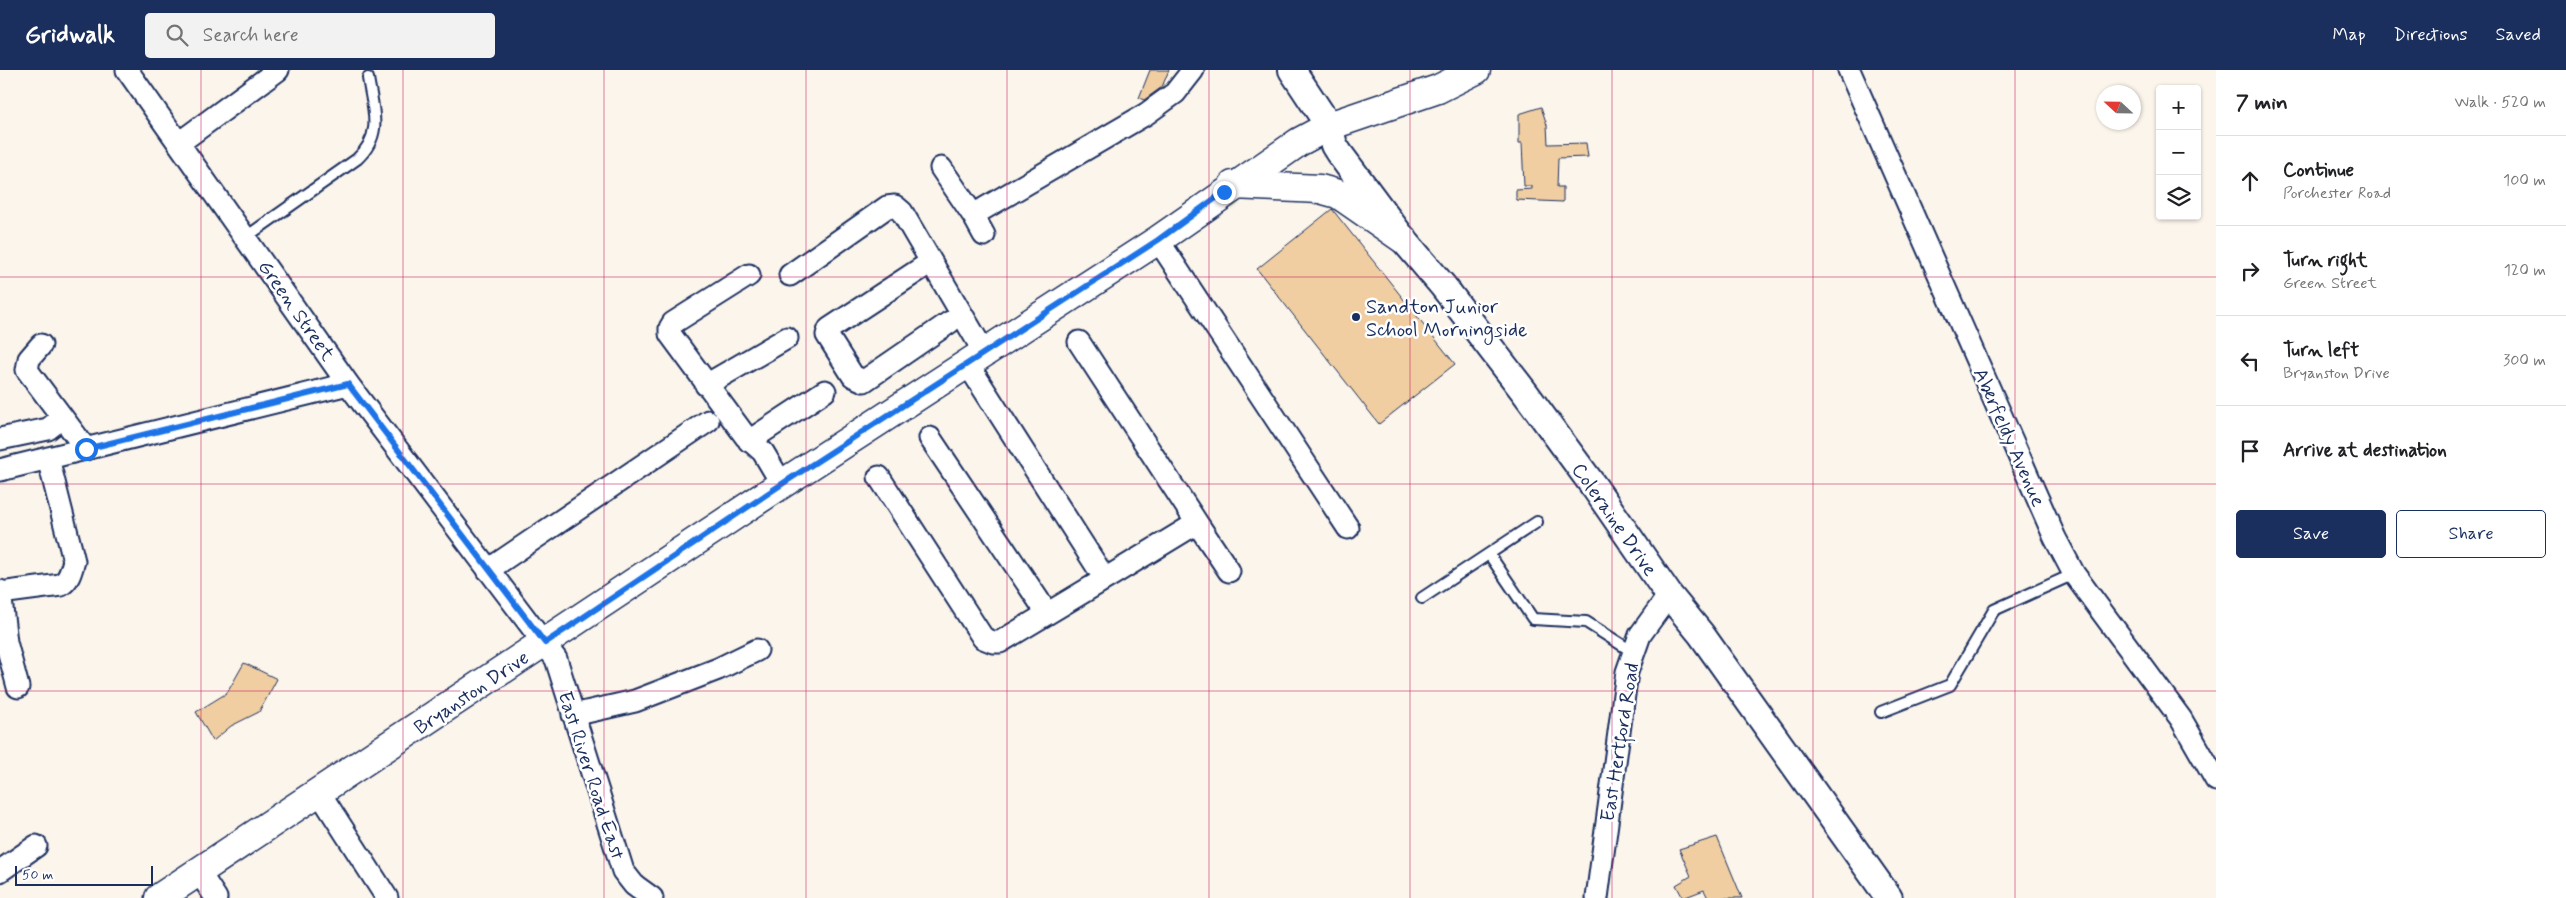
<!DOCTYPE html>
<meta charset="utf-8">
<style>
:root{--surface:#fff;--page:#f2f2f2;--text:#202124;--muted:#757577;--line:#e0e0e0;--accent:#1b2f5e}
body{margin:0;font-family:Mynerve,sans-serif;background:var(--page);color:var(--text)}
.controls{position:absolute;right:15px;top:15px;display:grid;overflow:hidden;border-radius:5px;box-shadow:0 1px 4px #0004}
.controls button{width:45px;height:45px;display:grid;place-items:center;padding:0;border:0;border-bottom:1px solid var(--line);background:var(--surface);color:var(--text);font:25px sans-serif}
.compass{position:absolute;left:2096px;top:15px;width:45px;height:45px;border-radius:50%;background:var(--surface);box-shadow:0 1px 4px #0004;rotate:292deg}
.scale{position:absolute;left:15px;bottom:12px;width:138px;box-sizing:border-box;padding-left:5px;border:2px solid #1b2f5e;border-top:0;font-size:14px;line-height:18px;white-space:nowrap;color:#1b2f5e;-webkit-text-stroke:4px #fff;paint-order:stroke}
.stop{position:absolute;width:15px;height:15px;margin:-11px;border:4px solid #1a73e8;border-radius:50%;background:#fff}
.stop.end{background:#1a73e8;border-color:#fff;box-shadow:0 1px 5px #0008}
.list{margin:0;padding:0;list-style:none}
h2{display:flex;justify-content:space-between;align-items:center;height:65px;margin:0;padding:0 20px;font-size:21px}
h2 small{font-size:16px;font-weight:400;color:var(--muted)}
.list li{display:grid;grid-template-columns:32px 1fr auto;gap:15px;align-items:center;box-sizing:border-box;height:90px;padding:0 20px;border-top:1px solid var(--line)}
.list b{display:block;font-size:19px;white-space:nowrap}
.list p{margin:0;font-size:16px;white-space:nowrap;color:var(--muted)}
.list em{font-size:16px;font-style:normal;color:var(--muted)}
.actions{display:flex;gap:10px;padding:15px 20px}
.actions a{flex:1;padding:11px 0;border:1px solid var(--accent);border-radius:5px;text-align:center;font-size:18px;color:var(--accent)}
.actions .main{background:var(--accent);color:#fff}
.icon{flex:none;width:28px;height:28px;fill:none;stroke:currentColor;stroke-width:2;stroke-linecap:round;stroke-linejoin:round}
.map{position:relative;flex:none;width:2216px;height:828px;overflow:hidden}
header{display:flex;align-items:center;gap:30px;box-sizing:border-box;height:70px;padding:0 25px;background:var(--accent);color:#fff}
header strong{font-size:24px}
nav{display:flex;gap:28px;margin-inline-start:auto;font-size:18px}
.search{width:350px;height:45px;background:var(--page);display:flex;align-items:center;gap:12px;box-sizing:border-box;padding:0 18px;border-radius:5px;color:var(--muted);font-size:19px}
main{display:flex}
aside{flex:1;background:var(--surface)}
.map>svg:first-child{display:block}
.building{fill:#f0cea1;stroke:#1b2f5e}
.lines{fill:none;stroke-linecap:round;stroke-linejoin:round}
.service-casing{stroke:#1b2f5e;stroke-width:14}
.minor-casing{stroke:#1b2f5e;stroke-width:25}
.tertiary-casing{stroke:#1b2f5e;stroke-width:30}
.secondary-casing{stroke:#1b2f5e;stroke-width:31}
.service{stroke:#fff;stroke-width:10}
.minor{stroke:#fff;stroke-width:21}
.tertiary{stroke:#fff;stroke-width:26}
.secondary{stroke:#fff;stroke-width:28}
.route{stroke:#1a73e8;stroke-width:6}
.grid{fill:none;stroke:#c2185b;stroke-width:1;stroke-opacity:0.55}
.poi-dot{fill:#1b2f5e;stroke:#fff;stroke-width:2}
.labels{text-anchor:middle;stroke-width:5;stroke-linejoin:round;paint-order:stroke}
.poi-label{font-size:20px;fill:#1b2f5e;stroke:#fff;text-anchor:start}
.street-label{font-size:20px;fill:#1b2f5e;stroke:#fff}
</style>
<header>
<strong>Gridwalk</strong>
<div class="search"><svg class="icon" aria-label="search" viewBox="0 0 24 24"><circle cx="10" cy="10" r="6"/><path d="M15 15l6 6"/></svg>Search here</div>
<nav><a>Map</a><a>Directions</a><a>Saved</a></nav>
</header>
<main>
<div class="map">
<svg width="2216" height="828" viewBox="0 0 2216 828">
<rect width="100%" height="100%" fill="#fcf5ec"/>
<filter id="ink" filterUnits="userSpaceOnUse"><feTurbulence type="fractalNoise" baseFrequency=".02" numOctaves="2"/><feDisplacementMap in="SourceGraphic" scale="10" xChannelSelector="R" yChannelSelector="G"/><feConvolveMatrix kernelMatrix="1 2 1 2 8 2 1 2 1" color-interpolation-filters="sRGB"/></filter>
<g filter="url(#ink)">
<!-- building -->
<path class="building" d="M1150 0H1169L1162 17 1144 30 1139 28Z
M1541 37 1547 55 1548 74 1586 73 1588 87 1558 88 1557 117H1563V132L1516 130V120L1532 119V116H1524L1522 73H1519V44Z
M1332 139 1455 294 1379 354 1257 199Z
M244 593 277 609 259 642 231 656 213 671 196 642 227 623Z
M1717 767 1742 828H1708L1704 820 1683 828 1676 815 1691 806 1679 779Z"/>
<g class="lines">
<!-- service casing -->
<g class="service-casing">
<path id="service" d="M246 167 357 89C384 64 373 40 368 8
M1489 484 1533 549 1586 552 1633 582
M1422 528 1537 452
M1881 642 1950 615 1994 540 2074 504"/>
</g>
<!-- minor casing -->
<g class="minor-casing">
<path id="minor" d="M127 0 348 314 556 589 623 801 634 815 652 828
M1849 0 2055 468 2074 504 2181 649 2216 710
M179 73 278 0
M941 98 973 145 1146 44 1175 23 1193 0
M973 145 984 165
M1158 170 1348 458
M931 192 829 259 827 265 853 306 864 311 950 252
M749 205 673 253 670 258V264L746 367 763 382 782 414
M790 205 887 137 895 136 902 142 984 282
M41 275 29 289 27 300 86 379
M967 293 1105 509 1197 453 1079 272
M706 315 787 268
M930 368 1047 543
M0 369 48 359 62 348
M749 371 825 321
M0 400 348 314
M879 407 983 568 993 572H1000L1105 509
M1197 453 1229 501
M488 500 708 351
M0 521 6 572 18 617
M0 523 61 515C70 509 71 500 74 491L48 388
M573 645 635 631 718 599 757 580
M319 722 387 828
M0 801 36 776
M199 802 216 828
M1597 828 1627 602 1640 565 1669 525"/>
</g>
<!-- tertiary casing -->
<g class="tertiary-casing">
<path id="tertiary" d="M1292 0 1329 56 1334 75 1339 83 1403 169 1443 216 1526 324 1595 418 1669 525 1701 564 1889 828"/>
</g>
<!-- secondary casing -->
<g class="secondary-casing">
<path id="secondary" d="M1233 115 1320 119 1338 124 1403 169
M159 828 782 414 1158 170 1299 72 1329 56 1438 19 1476 0"/>
</g>
<!-- service -->
<use href="#service" class="service"/>
<!-- minor -->
<use href="#minor" class="minor"/>
<!-- tertiary -->
<use href="#tertiary" class="tertiary"/>
<!-- secondary -->
<use href="#secondary" class="secondary"/>
</g>
</g>
<g class="lines" filter="url(#ink)">
<!-- route -->
<path class="route" d="M86 379 348 314 545 573 782 414 1158 170 1224 122"/>
</g>
<!-- grid -->
<path class="grid" d="M201 0V828M403 0V828M604 0V828M806 0V828M1007 0V828M1209 0V828M1410 0V828M1612 0V828M1813 0V828M2015 0V828M0 207H2216M0 414H2216M0 621H2216"/>
<!-- markers -->
<circle class="poi-dot" cx="1356" cy="247" r="5"/>
<g class="labels">
<!-- poi labels -->
<g class="poi-label">
<text x="1366" y="243">Sandton Junior<tspan x="1366" dy="23">School Morningside</tspan></text>
</g>
<!-- street labels -->
<g class="street-label">
<text transform="translate(297 240) rotate(55)" y="7">Green Street</text>
<text transform="translate(2010 367) rotate(66)" y="7">Aberfeldy Avenue</text>
<text transform="translate(1615 449) rotate(55)" y="7">Coleraine Drive</text>
<text transform="translate(471 622) rotate(-34)" y="7">Bryanston Drive</text>
<text transform="translate(1619 672) rotate(-81)" y="7">East Hertford Road</text>
<text transform="translate(592 705) rotate(72)" y="7">East River Road East</text>
</g>
</g>
</svg>
<div class="controls">
<button>+</button>
<button>−</button>
<button><svg class="icon" aria-label="layers" viewBox="0 0 24 24"><path d="M12 4l9 5-9 5-9-5zM3 14l9 5 9-5"/></svg></button>
</div>
<svg class="compass" viewBox="-18 -18 36 36"><path d="M0-13l5 13h-10z" fill="#e53935"/><path d="M0 13l5-13h-10z" fill="#757577"/></svg>
<div class="scale">50 m</div>
<div class="stop" style="left:86px;top:379px"></div>
<div class="stop end" style="left:1224px;top:122px"></div>
</div>
<aside>
<h2>7 min<small>Walk · 520 m</small></h2>
<ul class="list">
<li><svg class="icon" aria-label="ahead" viewBox="0 0 24 24"><path d="M12 20V5M6 11l6-6 6 6"/></svg><div><b>Continue</b><p>Porchester Road</p></div><em>100 m</em></li>
<li><svg class="icon" aria-label="right" viewBox="0 0 24 24"><path d="M7 20v-9h11M14 6l5 5-5 5"/></svg><div><b>Turn right</b><p>Green Street</p></div><em>120 m</em></li>
<li><svg class="icon" aria-label="left" viewBox="0 0 24 24"><path d="M17 20v-9H6M10 6l-5 5 5 5"/></svg><div><b>Turn left</b><p>Bryanston Drive</p></div><em>300 m</em></li>
<li><svg class="icon" aria-label="arrive" viewBox="0 0 24 24"><path d="M6 21V4h12l-3 4 3 4H6"/></svg><div><b>Arrive at destination</b></div></li>
</ul>
<div class="actions"><a class="main">Save</a><a>Share</a></div>
</aside>
</main>
